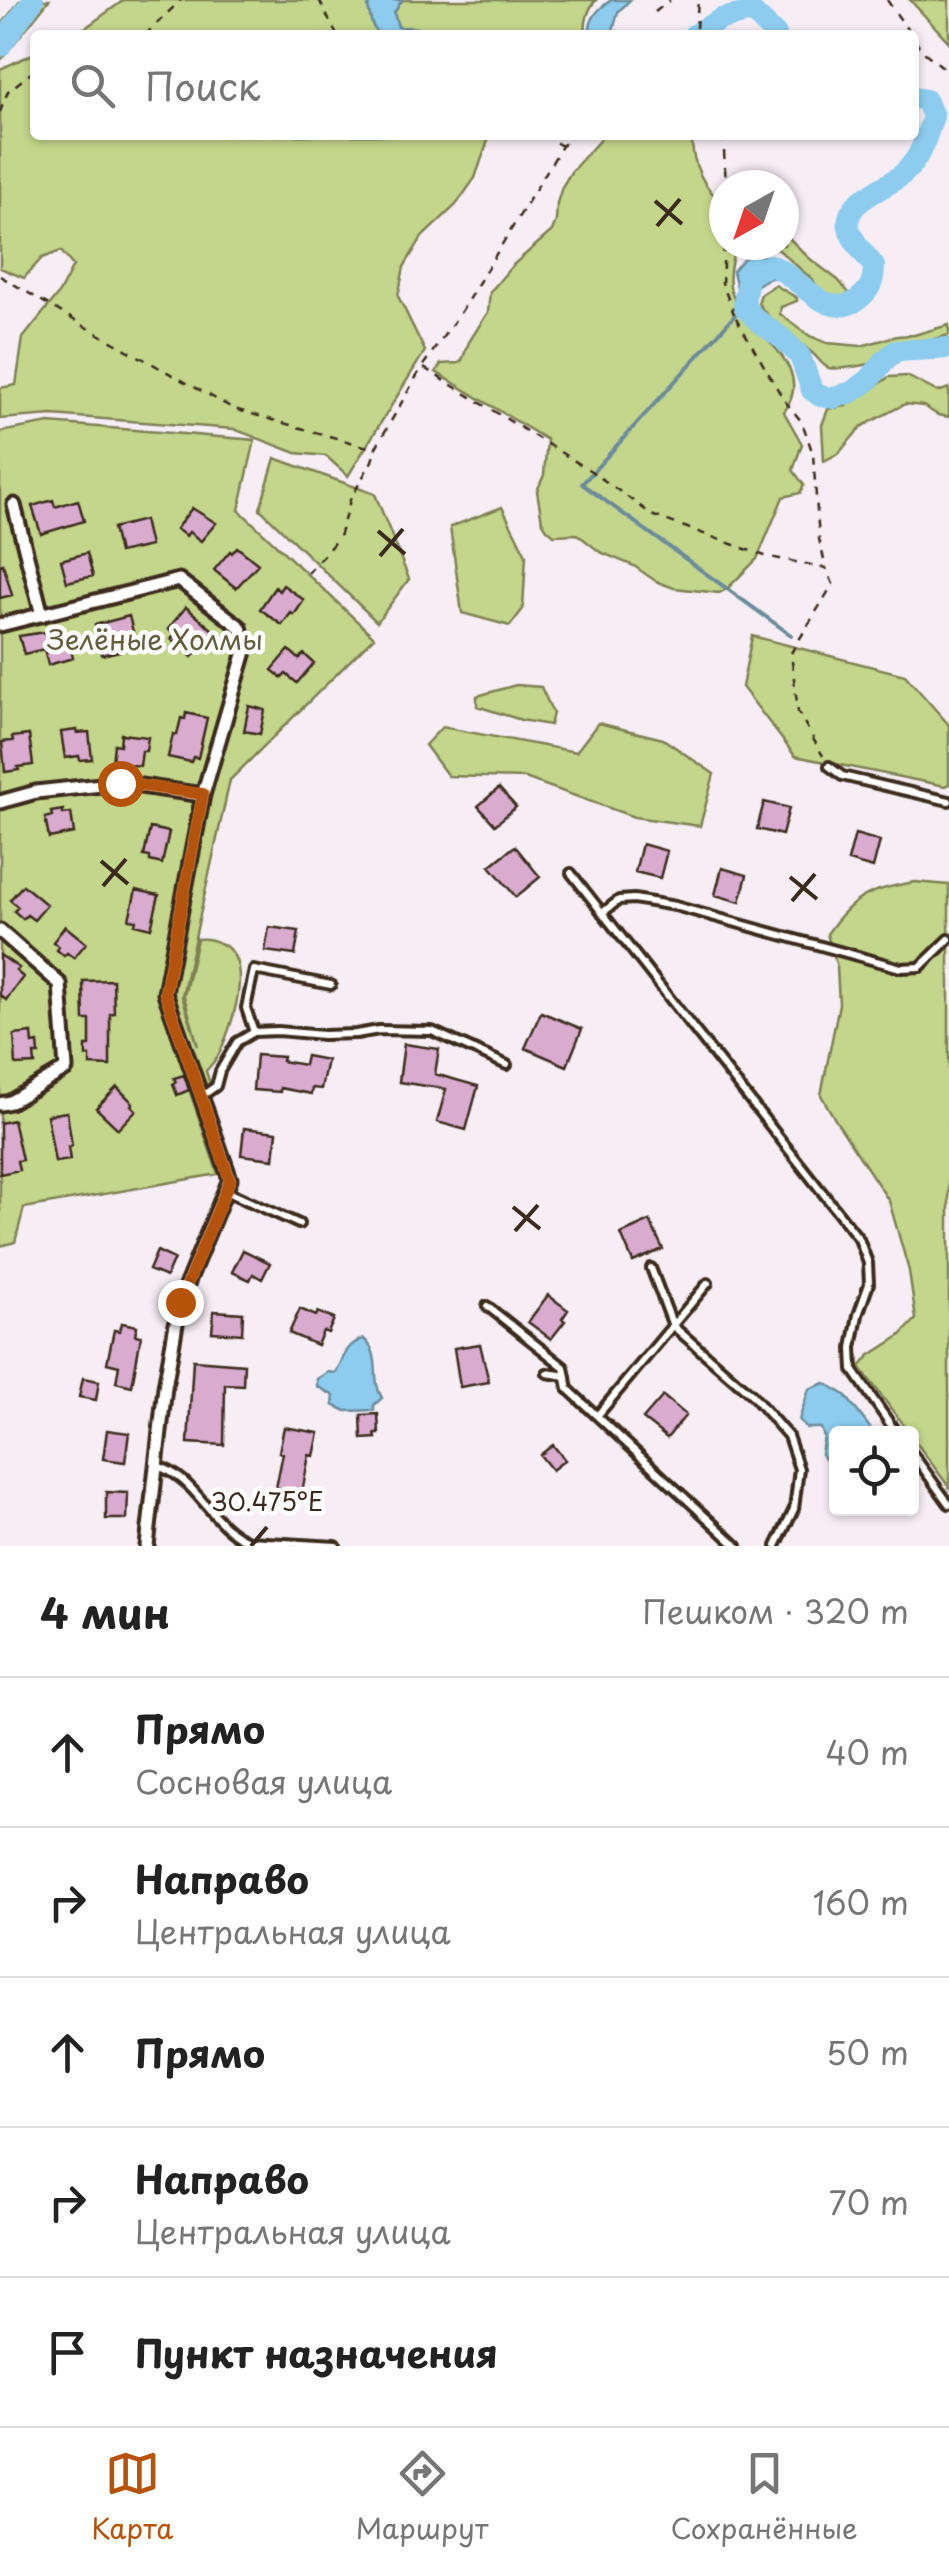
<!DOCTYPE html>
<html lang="ru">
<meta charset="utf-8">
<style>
:root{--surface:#fff;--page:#f6f6f6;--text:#222;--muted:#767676;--line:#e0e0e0;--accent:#b45309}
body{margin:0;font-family:"Playpen Sans",sans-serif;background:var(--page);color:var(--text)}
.controls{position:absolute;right:30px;bottom:30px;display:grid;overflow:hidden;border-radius:10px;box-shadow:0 2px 8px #0004}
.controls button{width:90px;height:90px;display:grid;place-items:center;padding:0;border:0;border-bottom:2px solid var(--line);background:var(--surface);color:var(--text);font:50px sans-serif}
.compass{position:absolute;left:709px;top:170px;width:90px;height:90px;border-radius:50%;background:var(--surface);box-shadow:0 2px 8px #0004;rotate:220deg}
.stop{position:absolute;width:30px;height:30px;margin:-22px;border:8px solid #b45309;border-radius:50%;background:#fff}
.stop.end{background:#b45309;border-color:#fff;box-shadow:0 2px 10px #0008}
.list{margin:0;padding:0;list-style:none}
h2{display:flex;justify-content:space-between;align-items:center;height:130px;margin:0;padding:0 40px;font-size:42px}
h2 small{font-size:32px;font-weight:400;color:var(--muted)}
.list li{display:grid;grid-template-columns:65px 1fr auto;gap:30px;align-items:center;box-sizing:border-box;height:150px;padding:0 40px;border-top:2px solid var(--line)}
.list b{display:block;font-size:38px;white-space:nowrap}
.list p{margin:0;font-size:32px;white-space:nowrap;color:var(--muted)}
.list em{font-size:32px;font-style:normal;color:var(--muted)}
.icon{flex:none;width:55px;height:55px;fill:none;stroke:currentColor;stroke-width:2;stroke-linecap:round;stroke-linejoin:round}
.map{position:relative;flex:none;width:949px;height:1546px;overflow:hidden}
.search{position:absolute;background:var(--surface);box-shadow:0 2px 8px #0004;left:30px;right:30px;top:30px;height:110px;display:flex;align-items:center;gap:25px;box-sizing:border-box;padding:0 35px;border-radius:10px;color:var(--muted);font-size:38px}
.sheet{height:880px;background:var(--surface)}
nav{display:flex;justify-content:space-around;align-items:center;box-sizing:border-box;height:140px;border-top:2px solid var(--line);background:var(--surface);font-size:28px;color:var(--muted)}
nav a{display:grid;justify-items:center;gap:5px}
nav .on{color:var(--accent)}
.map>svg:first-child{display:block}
.green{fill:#c3d68b;stroke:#7f8054;stroke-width:2.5}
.water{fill:#8dccee;stroke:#6c8b9b;stroke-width:2.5}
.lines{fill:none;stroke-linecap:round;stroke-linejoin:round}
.stream{stroke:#6c8b9b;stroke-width:4}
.river{stroke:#8dccee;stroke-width:22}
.building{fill:#d9accf;stroke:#3b2a1e;stroke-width:2.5}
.lane-casing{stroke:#3b2a1e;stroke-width:14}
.street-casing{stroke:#3b2a1e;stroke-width:19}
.path{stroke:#3b2a1e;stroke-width:2.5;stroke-dasharray:8 8;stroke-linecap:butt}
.lane{stroke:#fff;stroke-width:6}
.street{stroke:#fff;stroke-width:11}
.route{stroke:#b45309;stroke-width:12}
.ticks{fill:none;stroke:#3b2a1e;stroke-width:4}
.labels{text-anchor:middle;stroke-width:9;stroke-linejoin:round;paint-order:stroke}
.park-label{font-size:28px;fill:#645e3f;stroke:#fff}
.ticks-label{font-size:25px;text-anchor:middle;fill:#3b2a1e;stroke:#fff;stroke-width:9;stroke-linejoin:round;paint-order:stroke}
</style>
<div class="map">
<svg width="949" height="1546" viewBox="0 0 949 1546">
<rect width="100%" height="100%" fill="#f7eef5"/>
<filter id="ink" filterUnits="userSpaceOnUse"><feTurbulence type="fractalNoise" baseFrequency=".01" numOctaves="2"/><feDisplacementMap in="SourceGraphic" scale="20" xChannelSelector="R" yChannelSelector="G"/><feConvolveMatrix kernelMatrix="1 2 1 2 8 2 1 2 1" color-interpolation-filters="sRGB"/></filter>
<g filter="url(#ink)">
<!-- green -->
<path class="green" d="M20 0H49L0 61V27Z
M124 0H372L368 7 372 24 378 35H71L88 26Z
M402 0H596C588 8 584 24 586 35H435L416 28 398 27 394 13Z
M910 0H949V42Z
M35 53V135H490L475 178 456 205 422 237 404 267 398 296 425 351 348 476 326 456 296 453 234 429 52 415 0 419V388L16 385 23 338 59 293 73 266 61 251 42 258 24 278 0 268V69Z
M604 135H692C691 164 702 186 724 205V245H752L733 255C730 267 727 282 732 294 749 334 818 364 784 412L802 444 793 470 804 485 800 493 783 497 757 559 727 589 719 593 674 588 657 582 634 566 600 552 577 534 554 535 547 529 542 521 537 491 544 475 547 440 436 372 441 364 459 363 462 360 469 342 488 312 490 292 512 266 552 231 556 221 557 203 562 187 571 172Z
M784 233 809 258 838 280 849 293 847 301H838L822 295 813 280 773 245H784Z
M775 285 797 298V301L781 307 780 314 810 336 827 343 861 346 897 336 914 335 949 325V335L888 351C884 357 884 359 877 362 868 365 838 370 829 368 821 365 818 357 811 352 793 336 771 324 758 303L761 294Z
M907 376 938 392 949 388V417L938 415 923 406 905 404 861 427 839 453 824 461 822 425 828 409 846 406 889 377Z
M49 423 255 440 239 510 374 637 230 780 182 996 198 1046 184 996 197 939C205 938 212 939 220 943 256 959 232 1025 220 1052 217 1059 211 1065 206 1071L210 1084 190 1092 218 1174 24 1208 15 1242 0 1246V432Z
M275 458 375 494 409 579 377 622 260 509Z
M502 507 526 555 523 609 510 626 462 613 450 527Z
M752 636 905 675 949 725V784L945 786 795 756 742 687Z
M516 685 541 687 553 713 550 725 521 720 477 706V696Z
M598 723 663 739 714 774 700 826 634 817 525 778 448 776 425 745 442 727 576 752Z
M915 882 949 885V1487L912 1437V1434L909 1433 860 1367 869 1356 900 1336 916 1319 909 1271 889 1201 836 1121 821 1095 839 1004 837 967 827 934C853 896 871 889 915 882Z"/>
<!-- water -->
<path class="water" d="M372 0H402L394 13 398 27 416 28 435 35H378L372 24 368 7Z
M611 0H630L618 12 612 35H589C590 17 597 10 611 0Z
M757 253 779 262 793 280C777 274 767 277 754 288L749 313 736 284 733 271 745 257Z
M364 1339C383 1356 370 1379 382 1398L374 1405V1410L346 1411 333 1405 334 1396 317 1386V1379L328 1372 336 1373C344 1358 346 1343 364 1339Z
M825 1383 845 1395 874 1433 836 1434V1471L821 1454 824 1437 821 1428H806L799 1420 809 1389Z"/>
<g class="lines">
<!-- stream -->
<path class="stream" d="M744 305 582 484 791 635"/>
<!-- river -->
<path class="river" d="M694 35 721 19 752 12 776 35
M0 46 33 0
M769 265C797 271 824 323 857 300 870 291 874 281 874 266 868 258 860 250 855 241 830 202 884 192 904 173 920 159 927 136 933 116L926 100 914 98
M747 284 744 305 746 309 758 321 783 339 800 356 812 390 820 396 833 398 852 392 869 380 886 359 896 351 949 348"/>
</g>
<!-- building -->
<path class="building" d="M53 500 55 507 78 500 84 521 41 534 32 506Z
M192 508 216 523 201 541 189 532 186 536 176 529Z
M144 520 150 546 119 553 113 528Z
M237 547 258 564 236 588 214 570 230 551 232 553Z
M87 553 93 576 67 582 61 560Z
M3 564 12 595 0 598V565Z
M283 585 304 600 294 615 291 613 282 625 260 609 275 587 279 591Z
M186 607 214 631 192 657 171 639 175 634 168 629Z
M129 616 137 647 102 655 95 625Z
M59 630 61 636 67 634 73 658 48 665 44 649 24 654 19 636Z
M289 650 299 659 304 654 314 663 297 683 286 674 282 678 272 670Z
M249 706 265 710 260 734 244 731Z
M186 713 207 718 198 758 193 757 191 762 168 757 173 734 177 735 181 718 185 719Z
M77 730V733L89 732 92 759 80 760 79 756 65 758 61 732Z
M121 734 148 737 146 751H142L140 766 112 763 114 744 120 745Z
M29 735 33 765 18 767 19 770 5 772 2 742 13 741 12 737Z
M499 788 516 807 495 825 478 806Z
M764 802 789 808 782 835 757 829Z
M63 810V814L71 813 74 833 49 838 45 818 52 816 51 812Z
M150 828 169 832 162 864 150 861V857L144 856Z
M855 834 880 841 873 868 848 861Z
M642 844 667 851 660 878 635 872Z
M515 846 540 877 516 897 490 866Z
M722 868 747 875 740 902 715 895Z
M23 885 47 905 34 920 27 915 23 919 14 911 18 907 10 900Z
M136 890 159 895 151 928 135 924 136 920 129 919Z
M65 926 86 943 74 958 67 953 64 956 57 950 59 947 53 942Z
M269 927 299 931 295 955 265 951Z
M0 955 19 968 16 971 23 977 6 1000 0 995Z
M113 980 114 1013 110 1014V1066L90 1065V1056H86V1046H90V1020H84L83 981Z
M541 1012 582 1029 567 1066 525 1048Z
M32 1033 33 1044 38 1043 39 1054H34L35 1064 16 1065 14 1035Z
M404 1044 439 1049 435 1074 478 1086 466 1130 437 1122 446 1089 399 1082Z
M256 1055 283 1057 282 1061 304 1065 306 1056 327 1060 321 1089 312 1088 311 1094 280 1088V1092L253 1090Z
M184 1075 189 1090 177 1095 173 1084 176 1082 174 1078Z
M117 1087 133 1103 131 1105 136 1110 118 1129 96 1108Z
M67 1112 72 1146 68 1147 70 1160 55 1162 47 1115Z
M13 1120 22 1160 17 1161 19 1170 0 1174V1123Z
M244 1128 277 1132 274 1159 241 1155Z
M650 1221 663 1249 633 1262 621 1234Z
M243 1250 270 1263 262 1279 253 1274 250 1280 232 1272Z
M157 1251 174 1259 166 1277 149 1270Z
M548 1295 568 1310 562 1319 565 1321 551 1339 528 1322Z
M300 1309 316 1316 318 1312 334 1319 328 1333 323 1331 317 1345 289 1333Z
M214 1311 243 1313 242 1334 212 1332Z
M122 1323 137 1326 135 1335 141 1336 132 1386 116 1382 119 1366 107 1363 114 1330 120 1331Z
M480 1344 489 1382 460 1387 454 1348Z
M193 1360 244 1364 243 1385 225 1384 224 1445 188 1443Z
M83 1378 99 1381 96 1400 79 1397Z
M663 1396 686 1415 667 1438 643 1419Z
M378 1414 379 1434H375L376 1438 362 1439 361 1415Z
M284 1427 319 1433 314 1456 309 1455 302 1493 276 1488 283 1453 279 1452Z
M107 1430 129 1433 125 1462 103 1459Z
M553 1445 565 1460 552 1470 540 1455Z
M106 1492 128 1493 127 1519H106Z"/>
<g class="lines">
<!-- lane casing -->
<g class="lane-casing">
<path id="lane" d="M829 766 842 776 949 801
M571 873 859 1239 868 1263 869 1284 858 1315 852 1348 853 1370 897 1434
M602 913 619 900 634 899 675 906 901 968 920 967 949 939
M254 1032 246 1008 254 970 331 985
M202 1096 216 1086 220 1071 237 1042 254 1032 278 1031 323 1035 356 1034 379 1030 432 1031 507 1065
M226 1191 299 1224
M651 1268 673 1326 752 1395 788 1436 799 1469 794 1509 776 1546
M487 1306 564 1367 568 1389 737 1546
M547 1373 566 1376
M597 1416 708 1283
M912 1453 949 1504
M156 1466C196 1475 211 1528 249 1541L336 1546"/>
</g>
<!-- street casing -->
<g class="street-casing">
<path id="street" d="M14 505 42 615
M0 625 179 580 240 627 246 648 203 795 165 993 230 1179 180 1301 165 1387 147 1546
M0 802 36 792 120 783 203 795
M0 931 60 984 66 1069 10 1102 0 1104"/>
</g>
<!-- path -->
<path class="path" d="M319 0 337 35
M887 0 911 35
M655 12 670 0
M696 28 698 0
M145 35 181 0
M914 40 925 53 949 72
M0 112 8 91 35 70
M542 135 562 146
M723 135 726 185
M724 245 722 283 734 314
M0 276 84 326 234 409 375 449 422 367 462 310 562 146 572 135
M736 318 784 400 802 422 813 454 819 539 826 568
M424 368 591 471 654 516 765 556 826 568 833 584 791 653 798 712 823 756
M308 573 339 537 350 500 372 461 375 451"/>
<!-- lane -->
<use href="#lane" class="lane"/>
<!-- street -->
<use href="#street" class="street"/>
</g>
</g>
<g class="lines" filter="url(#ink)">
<!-- route -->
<path class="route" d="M120 783 203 794 165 993 230 1180 180 1302"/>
</g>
<!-- ticks -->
<path class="ticks" d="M655 201 682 224M657 226 680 199M378 531 405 554M380 556 403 529M101 861 128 884M790 877 817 899M103 886 126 859M792 901 815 874M513 1207 540 1229M515 1231 538 1205M251 1546 267 1527"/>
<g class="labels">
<!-- park labels -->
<g class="park-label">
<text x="155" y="650">Зелёные Холмы</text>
</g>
</g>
<g class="ticks-label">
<text x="267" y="1511">30.475°E</text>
</g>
</svg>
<div class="controls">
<button><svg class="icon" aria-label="locate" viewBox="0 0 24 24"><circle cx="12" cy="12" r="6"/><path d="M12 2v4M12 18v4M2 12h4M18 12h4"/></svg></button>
</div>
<svg class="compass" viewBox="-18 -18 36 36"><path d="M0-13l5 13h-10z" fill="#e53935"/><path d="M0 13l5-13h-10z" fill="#767676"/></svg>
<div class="stop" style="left:120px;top:783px"></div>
<div class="stop end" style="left:180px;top:1302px"></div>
<div class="search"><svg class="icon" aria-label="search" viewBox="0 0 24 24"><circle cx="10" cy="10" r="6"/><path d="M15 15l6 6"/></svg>Поиск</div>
</div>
<section class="sheet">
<h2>4 мин<small>Пешком · 320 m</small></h2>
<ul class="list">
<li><svg class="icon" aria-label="ahead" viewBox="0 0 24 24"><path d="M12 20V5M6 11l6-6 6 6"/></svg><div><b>Прямо</b><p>Сосновая улица</p></div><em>40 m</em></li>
<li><svg class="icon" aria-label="right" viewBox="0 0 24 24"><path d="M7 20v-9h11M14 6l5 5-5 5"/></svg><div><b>Направо</b><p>Центральная улица</p></div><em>160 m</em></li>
<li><svg class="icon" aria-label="ahead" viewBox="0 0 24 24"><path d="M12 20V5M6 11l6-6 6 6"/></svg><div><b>Прямо</b></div><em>50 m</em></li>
<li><svg class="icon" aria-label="right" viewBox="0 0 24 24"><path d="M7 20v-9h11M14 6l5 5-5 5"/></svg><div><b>Направо</b><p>Центральная улица</p></div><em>70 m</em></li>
<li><svg class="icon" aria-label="arrive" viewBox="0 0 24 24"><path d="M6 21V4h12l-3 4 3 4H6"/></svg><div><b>Пункт назначения</b></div></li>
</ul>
</section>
<nav>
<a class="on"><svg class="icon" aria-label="map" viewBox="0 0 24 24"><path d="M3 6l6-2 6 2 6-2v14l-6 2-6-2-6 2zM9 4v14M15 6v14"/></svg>Карта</a>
<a><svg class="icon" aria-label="directions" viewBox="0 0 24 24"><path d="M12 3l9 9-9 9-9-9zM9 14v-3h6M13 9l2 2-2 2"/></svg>Маршрут</a>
<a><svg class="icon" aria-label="saved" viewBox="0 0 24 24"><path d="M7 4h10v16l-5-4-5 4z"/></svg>Сохранённые</a>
</nav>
